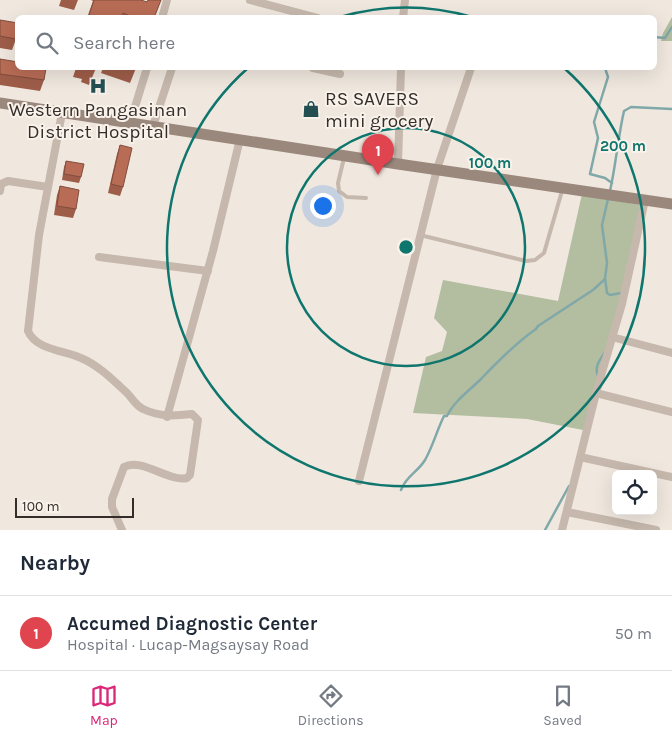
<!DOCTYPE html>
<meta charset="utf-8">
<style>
:root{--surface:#fff;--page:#f2f2f3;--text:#1f2937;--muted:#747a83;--line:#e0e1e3;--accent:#db2777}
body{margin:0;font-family:Karla,sans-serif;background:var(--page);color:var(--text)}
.controls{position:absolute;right:15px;bottom:15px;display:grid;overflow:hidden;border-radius:8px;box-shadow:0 5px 20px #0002}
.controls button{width:45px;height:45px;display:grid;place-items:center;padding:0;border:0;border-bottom:1px solid var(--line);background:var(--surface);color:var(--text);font:25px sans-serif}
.scale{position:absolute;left:15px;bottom:12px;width:119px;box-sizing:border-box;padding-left:5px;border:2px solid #352d2a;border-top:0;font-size:14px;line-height:18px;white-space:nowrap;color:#352d2a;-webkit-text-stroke:4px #f8f2ea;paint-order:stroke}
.you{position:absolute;left:322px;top:205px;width:18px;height:18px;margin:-12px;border:4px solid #fff;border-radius:50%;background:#1a73e8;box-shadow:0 0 0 8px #1a73e833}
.badge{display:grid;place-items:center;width:32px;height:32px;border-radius:50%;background:var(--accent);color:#fff;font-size:16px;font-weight:700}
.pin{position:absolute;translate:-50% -41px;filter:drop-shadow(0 1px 2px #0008)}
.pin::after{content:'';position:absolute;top:26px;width:18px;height:15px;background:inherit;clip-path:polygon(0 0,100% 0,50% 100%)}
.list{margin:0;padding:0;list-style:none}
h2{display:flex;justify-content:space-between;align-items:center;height:65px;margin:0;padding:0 20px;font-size:21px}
h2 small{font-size:16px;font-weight:400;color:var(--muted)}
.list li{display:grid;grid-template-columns:32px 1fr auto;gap:15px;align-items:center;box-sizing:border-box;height:75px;padding:0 20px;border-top:1px solid var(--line)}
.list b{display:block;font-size:19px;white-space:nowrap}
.list p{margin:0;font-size:16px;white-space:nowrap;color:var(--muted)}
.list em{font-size:16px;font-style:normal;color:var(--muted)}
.icon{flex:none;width:28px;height:28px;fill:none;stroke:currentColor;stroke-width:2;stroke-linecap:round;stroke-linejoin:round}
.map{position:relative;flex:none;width:672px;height:530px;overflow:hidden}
.search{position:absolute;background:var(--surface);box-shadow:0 5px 20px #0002;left:15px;right:15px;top:15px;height:55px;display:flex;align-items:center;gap:12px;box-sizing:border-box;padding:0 18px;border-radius:8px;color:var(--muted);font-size:19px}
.sheet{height:140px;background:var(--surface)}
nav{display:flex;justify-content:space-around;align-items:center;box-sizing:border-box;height:70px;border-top:1px solid var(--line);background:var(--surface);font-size:14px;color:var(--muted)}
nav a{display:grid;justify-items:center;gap:2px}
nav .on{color:var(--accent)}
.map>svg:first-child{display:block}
.green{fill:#b3bda0}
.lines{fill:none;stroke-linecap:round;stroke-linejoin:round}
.stream{stroke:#81a8a9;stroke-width:2.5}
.lane{stroke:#c6b8ac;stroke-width:4}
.street{stroke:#c6b8ac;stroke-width:8}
.secondary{stroke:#9a887d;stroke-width:11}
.wall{fill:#9e5d49}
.building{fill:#b86c55;stroke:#814c3c}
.ring{fill:none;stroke:#0f766e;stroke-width:2.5}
.labels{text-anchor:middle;stroke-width:4;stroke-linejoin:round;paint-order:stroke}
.poi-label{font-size:19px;fill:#352d2a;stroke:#f8f2ea;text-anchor:start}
.centre{fill:#0f766e;stroke:#f8f2ea;stroke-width:2.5}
.ring-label{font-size:15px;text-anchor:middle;font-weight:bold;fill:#0f766e;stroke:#f8f2ea;stroke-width:4;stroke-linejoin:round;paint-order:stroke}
</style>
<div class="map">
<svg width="672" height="530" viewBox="0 0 672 530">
<rect width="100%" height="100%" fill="#f0e8df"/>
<!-- green -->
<path class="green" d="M672 17V41H661L663 33Z
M582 194 645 206 588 431 527 419 413 413 426 357 442 351 447 332 434 318 443 280 558 301Z"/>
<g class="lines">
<!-- stream -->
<path class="stream" d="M654 37 665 38 672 27
M605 68 608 77 594 122 598 138 590 174 605 178 612 183
M610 191C616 164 618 137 624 111L631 107 672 109
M608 199 602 225 607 263 605 278 607 293 610 295 621 293V294
M598 376C594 366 600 360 605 352
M401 490C407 475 417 473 425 460 433 446 437 430 444 416H447C454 401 470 390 481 379 498 361 516 343 536 329L538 326 593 290 605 279
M545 530 569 486"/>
<!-- lane -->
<path class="lane" d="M344 158 338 183 339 191 347 197 366 198
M420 235 526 261 535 260 544 253 562 191"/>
<!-- street -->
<path class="street" d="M250 0 318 18
M162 18 167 0
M403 18 405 0
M313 68 340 74
M62 113 39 235 28 331C36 350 64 350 81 358 98 365 113 380 127 393 132 398 136 406 143 409 160 417 174 416 192 414L198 420 190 475 187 478C168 482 141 457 124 467L112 499V507L122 530
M130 123 147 68
M153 126 172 68
M398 164 401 68
M0 191 1 184 8 181 48 187
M99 257 208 271
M612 337 672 353
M596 393 672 412
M167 417 213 251 240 139
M580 457 672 477
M359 481 437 169 471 68
M567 512 656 530
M562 530 596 393 622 304 645 200"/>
<!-- secondary -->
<path class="secondary" d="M0 103 398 164 672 204"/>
</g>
<!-- wall -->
<path class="wall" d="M61 0H78L74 10 59 6Z
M91 0H141L155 18H87L93 1Z
M0 20 16 39 12 50 0 48Z
M0 59 44 80 40 91 0 85Z
M76 68H96L89 85 81 82 82 79 73 77Z
M103 68H136L130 83 101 73Z
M120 145 123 187 120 196 108 193 117 154Z
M66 161 81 177 79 183 62 180 64 167Z
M60 186 76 209 73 218 54 215 57 195Z"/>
<!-- building -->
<path class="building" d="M94 0H141L147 2 148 0H161L154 18H135L123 13 121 18H88Z
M0 20 18 23 16 39 0 36Z
M0 59 18 62V68H46L44 80 0 74Z
M120 145 132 148 123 187 111 184Z
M66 161 84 164 81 177 64 174Z
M60 186 79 190 76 209 57 206Z"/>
<!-- distance rings -->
<g class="ring">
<circle cx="406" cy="247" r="119"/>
<path d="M340 17A239 239 0 0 1 472 17M564 68A239 239 0 1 1 248 68"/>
</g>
<!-- icons -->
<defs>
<g id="hospital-bare" transform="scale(1.35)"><path d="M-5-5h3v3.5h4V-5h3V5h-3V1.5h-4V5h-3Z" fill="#244f52" stroke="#f8f2ea" stroke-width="2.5" paint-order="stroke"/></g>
<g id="shop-bare" transform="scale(1.35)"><path d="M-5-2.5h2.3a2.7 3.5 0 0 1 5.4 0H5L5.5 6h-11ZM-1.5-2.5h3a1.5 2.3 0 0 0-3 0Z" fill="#244f52" stroke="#f8f2ea" stroke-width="2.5" paint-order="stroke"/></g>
</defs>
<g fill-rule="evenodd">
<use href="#hospital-bare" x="98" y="86"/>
<use href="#shop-bare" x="311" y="109"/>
</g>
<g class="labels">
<!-- poi labels -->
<g class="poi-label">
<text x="325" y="105">RS SAVERS<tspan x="325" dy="22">mini grocery</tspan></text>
<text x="98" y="116" text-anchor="middle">Western Pangasinan<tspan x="98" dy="22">District Hospital</tspan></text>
</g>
</g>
<circle cx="406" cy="247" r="8" class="centre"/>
<g class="ring-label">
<text x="623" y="151">200 m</text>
<text x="490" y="168">100 m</text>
</g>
</svg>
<div class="controls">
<button><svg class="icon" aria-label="locate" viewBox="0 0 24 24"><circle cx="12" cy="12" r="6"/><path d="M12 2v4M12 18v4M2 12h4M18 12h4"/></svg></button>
</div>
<div class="scale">100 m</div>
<div class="you"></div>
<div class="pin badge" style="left:378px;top:175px;background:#e0444e">1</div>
<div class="search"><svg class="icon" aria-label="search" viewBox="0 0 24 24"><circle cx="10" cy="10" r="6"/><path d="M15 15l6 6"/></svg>Search here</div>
</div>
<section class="sheet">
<h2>Nearby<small></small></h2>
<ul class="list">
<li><span class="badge" style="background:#e0444e">1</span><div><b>Accumed Diagnostic Center</b><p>Hospital · Lucap-Magsaysay Road</p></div><em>50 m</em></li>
</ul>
</section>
<nav>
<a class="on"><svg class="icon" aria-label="map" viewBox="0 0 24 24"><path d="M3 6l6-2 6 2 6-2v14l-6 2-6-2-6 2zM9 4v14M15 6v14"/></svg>Map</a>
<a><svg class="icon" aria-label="directions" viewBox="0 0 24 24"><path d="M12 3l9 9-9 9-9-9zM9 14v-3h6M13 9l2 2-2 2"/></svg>Directions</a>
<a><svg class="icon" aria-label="saved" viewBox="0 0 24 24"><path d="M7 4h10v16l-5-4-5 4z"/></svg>Saved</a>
</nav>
